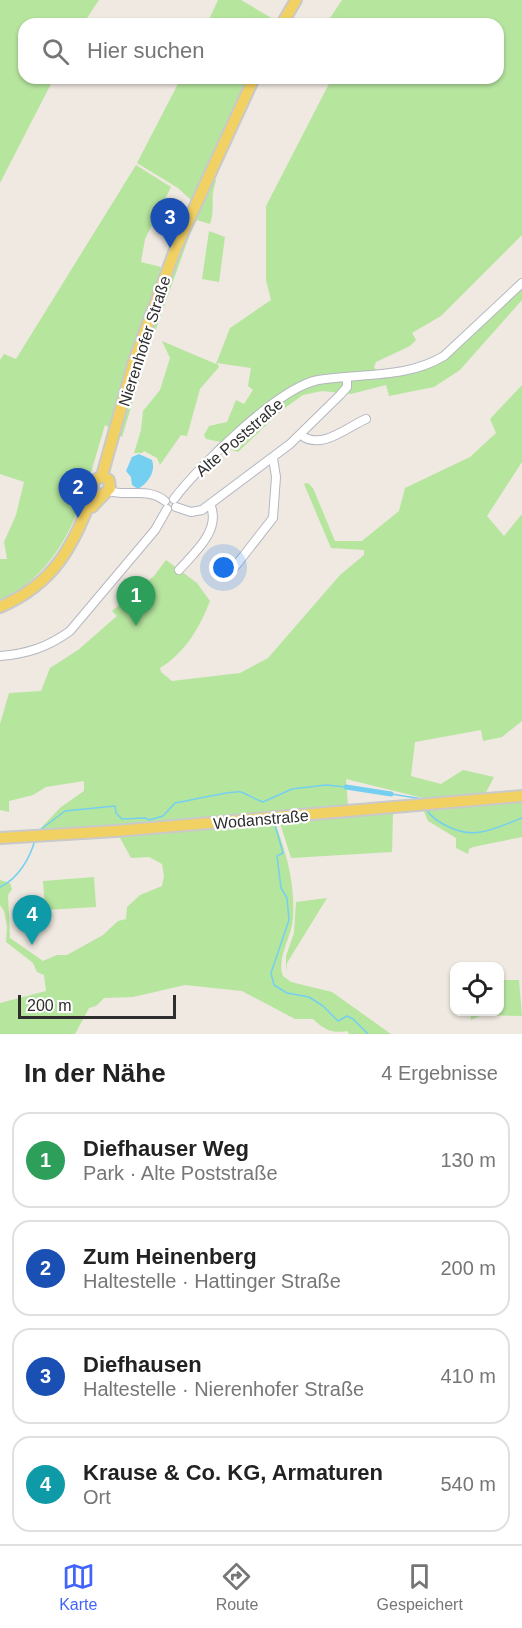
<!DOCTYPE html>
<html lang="de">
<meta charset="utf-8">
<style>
:root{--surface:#fff;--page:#f2f2f2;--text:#222;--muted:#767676;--line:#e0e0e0;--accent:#4264fb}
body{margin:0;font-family:Arial,sans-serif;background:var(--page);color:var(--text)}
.controls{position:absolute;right:18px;bottom:18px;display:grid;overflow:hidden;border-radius:12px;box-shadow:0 2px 4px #0004}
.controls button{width:54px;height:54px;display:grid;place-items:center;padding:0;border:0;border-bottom:2px solid var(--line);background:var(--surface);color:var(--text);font:30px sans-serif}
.scale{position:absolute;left:18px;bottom:15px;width:158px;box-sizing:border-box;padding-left:6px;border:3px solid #2e2e2e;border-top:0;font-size:16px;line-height:21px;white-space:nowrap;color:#2e2e2e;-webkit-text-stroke:4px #fff;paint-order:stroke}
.you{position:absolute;left:224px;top:568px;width:21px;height:21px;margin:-15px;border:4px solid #fff;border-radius:50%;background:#1a73e8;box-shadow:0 0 0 9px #1a73e833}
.badge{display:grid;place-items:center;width:39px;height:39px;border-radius:50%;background:var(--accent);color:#fff;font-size:20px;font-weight:700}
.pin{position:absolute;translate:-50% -50px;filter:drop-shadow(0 2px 3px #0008)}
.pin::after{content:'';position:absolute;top:32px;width:21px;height:18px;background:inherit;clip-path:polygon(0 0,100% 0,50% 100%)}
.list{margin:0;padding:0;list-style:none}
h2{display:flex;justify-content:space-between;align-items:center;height:78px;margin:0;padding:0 24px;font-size:26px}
h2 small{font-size:20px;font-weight:400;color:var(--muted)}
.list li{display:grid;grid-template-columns:39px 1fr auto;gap:18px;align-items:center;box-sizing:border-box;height:96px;margin:0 12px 12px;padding:0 12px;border:2px solid var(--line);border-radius:18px}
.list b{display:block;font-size:22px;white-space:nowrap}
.list p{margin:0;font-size:20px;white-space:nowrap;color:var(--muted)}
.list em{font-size:20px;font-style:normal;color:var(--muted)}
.icon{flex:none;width:33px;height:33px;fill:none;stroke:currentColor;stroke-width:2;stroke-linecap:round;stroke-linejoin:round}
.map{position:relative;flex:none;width:522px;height:1034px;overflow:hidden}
.search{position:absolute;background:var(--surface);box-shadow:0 2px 4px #0004;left:18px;right:18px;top:18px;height:66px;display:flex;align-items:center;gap:15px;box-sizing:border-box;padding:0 21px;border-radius:18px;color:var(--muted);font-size:22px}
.sheet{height:510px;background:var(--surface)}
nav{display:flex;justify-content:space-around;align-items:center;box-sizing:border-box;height:84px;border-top:2px solid var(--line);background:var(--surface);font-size:16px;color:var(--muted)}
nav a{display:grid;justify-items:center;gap:3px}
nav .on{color:var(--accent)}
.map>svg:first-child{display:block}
.green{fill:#b6e59e}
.water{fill:#75cff0}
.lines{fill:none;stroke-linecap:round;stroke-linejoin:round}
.stream{stroke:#75cff0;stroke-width:1.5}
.canal{stroke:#75cff0;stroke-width:5}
.minor-casing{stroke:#b4b7c1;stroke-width:10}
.major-casing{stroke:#c9c9c9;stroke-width:14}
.minor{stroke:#fff;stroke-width:8}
.major{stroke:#f2d163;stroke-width:10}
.labels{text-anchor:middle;stroke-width:4.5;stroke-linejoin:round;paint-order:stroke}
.street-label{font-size:16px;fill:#2e2e2e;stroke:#fff}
</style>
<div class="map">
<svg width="522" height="1034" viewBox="0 0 522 1034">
<rect width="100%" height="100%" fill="#efe9e1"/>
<!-- green -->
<path class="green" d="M0 0H99L83 24H24V78H54L0 183Z
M218 0H241L275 20 274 24H207Z
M342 0H522V235L441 316 412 333 416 340 410 346 376 362 374 367 378 373 431 365 522 285V300L460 370 434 387 389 396 386 385 351 394 322 391 303 395 282 410 238 452 229 449 249 428 299 385 226 443 206 439 204 435 209 426 227 422 236 400 244 404 253 390 248 386 251 368 217 363 219 367 200 389 187 436 181 435 160 465 157 458 144 451 142 453H134L141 430 143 411 160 390 170 358 162 341 216 364 230 328 271 300 266 280V206L332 78H498V24H326Z
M181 78H249L192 201 178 188 137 163Z
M136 165 171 187 145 239 141 262 161 267 112 429 105 425C83 497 72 563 0 602V559H7L4 542 16 515 24 482 0 474V360L4 354 16 359Z
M214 176 216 181C209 200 216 207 210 224L197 220 191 231 147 354 122 437 117 434 128 392 175 258Z
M209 231 225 237 219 282 202 279Z
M522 385V462L487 516 504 536 522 514V721L502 737 483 741 481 730 415 742 411 776 441 784 463 770 494 777 484 796 427 799 346 779 348 807 36 833 61 807 84 791V781L46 787 33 795 9 801V812L0 810V724L9 693 41 691 50 668 78 650 117 616 112 611 154 576 166 560 197 583 210 601C200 627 185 653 160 668L161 672 172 681 240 673 268 658 340 575 364 555V550L331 548 304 484 308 483 313 488 335 541H362L399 511 405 488 470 457 496 433 490 419Z
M522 801V837L473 847 469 849 468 854 456 848V838L428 821 422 807Z
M393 813 392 852 291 858 280 823Z
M275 823C287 854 295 884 293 918 292 937 276 958 283 976L291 982 332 992 391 1034H349L347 1031C333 1034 323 1029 313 1019H295L242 991 185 985 133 997 104 998 96 1006 89 1008 75 1034H0V1003L46 991 44 975 37 972 33 963 6 942 7 926 4 911 0 905V880L10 883 12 889 8 895 10 938 43 961 57 955H67L103 935 118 921 126 919 127 907 140 895 162 886 164 876 162 864 149 857 131 858 119 836Z
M94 877 96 907 45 910 43 881Z
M327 898 287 963 286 972V956L294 933 296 902Z
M500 980H519L522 1016 482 1015 471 1020 470 1012 500 1011Z"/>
<!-- water -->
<path class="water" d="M139 454 152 460C156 472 148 483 138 489L132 485 131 477 126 471 132 457Z"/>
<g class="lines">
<!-- stream -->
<path class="stream" d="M391 794 423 799
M426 809C431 817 440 823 449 827 475 840 496 828 522 818
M275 825 283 853 277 856 281 888 287 898 289 920 271 973 274 985 287 993 309 997 323 1006 338 1021 347 1016 353 1019 368 1034
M40 830 65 811 115 806 116 813 122 819 145 818 149 820 163 816 175 803C188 801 234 790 241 792 249 795 256 800 263 802L292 789 326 785 346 787
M0 887C18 879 30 858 35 840"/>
<!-- canal -->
<path class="canal" d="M346 787 391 794"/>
<!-- minor casing -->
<g class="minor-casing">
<path id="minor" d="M301 435C321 451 347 427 366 419
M108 491C129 497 148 487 165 501
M174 499C199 466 278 388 318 380 360 373 406 379 444 356L522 283
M176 507 191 512 202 510 290 444 340 395 347 387V378
M179 570C194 553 222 530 210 504
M230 573 273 518 276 477 273 458
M0 656C27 654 48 647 70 631L155 530 167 509"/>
</g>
<!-- major casing -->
<g class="major-casing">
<path id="major" d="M282 24 296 0
M102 476 134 361 175 250 254 78
M94 492 92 482 102 476
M92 507 110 488 109 480 102 476
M0 607C56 583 73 545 94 492
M0 838 116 831 522 796"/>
</g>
<!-- minor -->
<use href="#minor" class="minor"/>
<!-- major -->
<use href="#major" class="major"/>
</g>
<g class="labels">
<!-- street labels -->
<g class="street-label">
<text transform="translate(144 341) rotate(-72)" y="6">Nierenhofer Straße</text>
<text transform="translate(239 437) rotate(-41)" y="6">Alte Poststraße</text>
<text transform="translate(261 819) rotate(-5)" y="6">Wodanstraße</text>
</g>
</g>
</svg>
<div class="controls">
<button><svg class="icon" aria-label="locate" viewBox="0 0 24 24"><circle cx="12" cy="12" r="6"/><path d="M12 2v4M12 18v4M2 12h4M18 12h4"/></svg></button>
</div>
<div class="scale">200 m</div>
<div class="you"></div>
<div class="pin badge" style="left:136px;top:626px;background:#2e9e5b">1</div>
<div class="pin badge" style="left:78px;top:518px;background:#1a4fb4">2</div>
<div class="pin badge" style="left:170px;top:248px;background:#1a4fb4">3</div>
<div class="pin badge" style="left:32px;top:945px;background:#0f9aa8">4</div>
<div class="search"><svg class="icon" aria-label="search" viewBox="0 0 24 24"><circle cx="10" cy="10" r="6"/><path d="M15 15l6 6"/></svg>Hier suchen</div>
</div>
<section class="sheet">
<h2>In der Nähe<small>4 Ergebnisse</small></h2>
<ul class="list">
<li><span class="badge" style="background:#2e9e5b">1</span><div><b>Diefhauser Weg</b><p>Park · Alte Poststraße</p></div><em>130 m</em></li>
<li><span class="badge" style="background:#1a4fb4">2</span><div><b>Zum Heinenberg</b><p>Haltestelle · Hattinger Straße</p></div><em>200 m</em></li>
<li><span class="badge" style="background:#1a4fb4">3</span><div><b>Diefhausen</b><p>Haltestelle · Nierenhofer Straße</p></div><em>410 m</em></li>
<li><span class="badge" style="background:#0f9aa8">4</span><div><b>Krause &amp; Co. KG, Armaturen</b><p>Ort</p></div><em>540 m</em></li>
</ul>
</section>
<nav>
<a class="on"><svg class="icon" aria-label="map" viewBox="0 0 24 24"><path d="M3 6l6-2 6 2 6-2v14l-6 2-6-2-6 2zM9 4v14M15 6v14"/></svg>Karte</a>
<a><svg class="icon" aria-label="directions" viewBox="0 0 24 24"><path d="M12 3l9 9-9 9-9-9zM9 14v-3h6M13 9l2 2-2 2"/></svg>Route</a>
<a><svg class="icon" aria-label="saved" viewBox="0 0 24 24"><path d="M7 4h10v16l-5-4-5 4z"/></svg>Gespeichert</a>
</nav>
